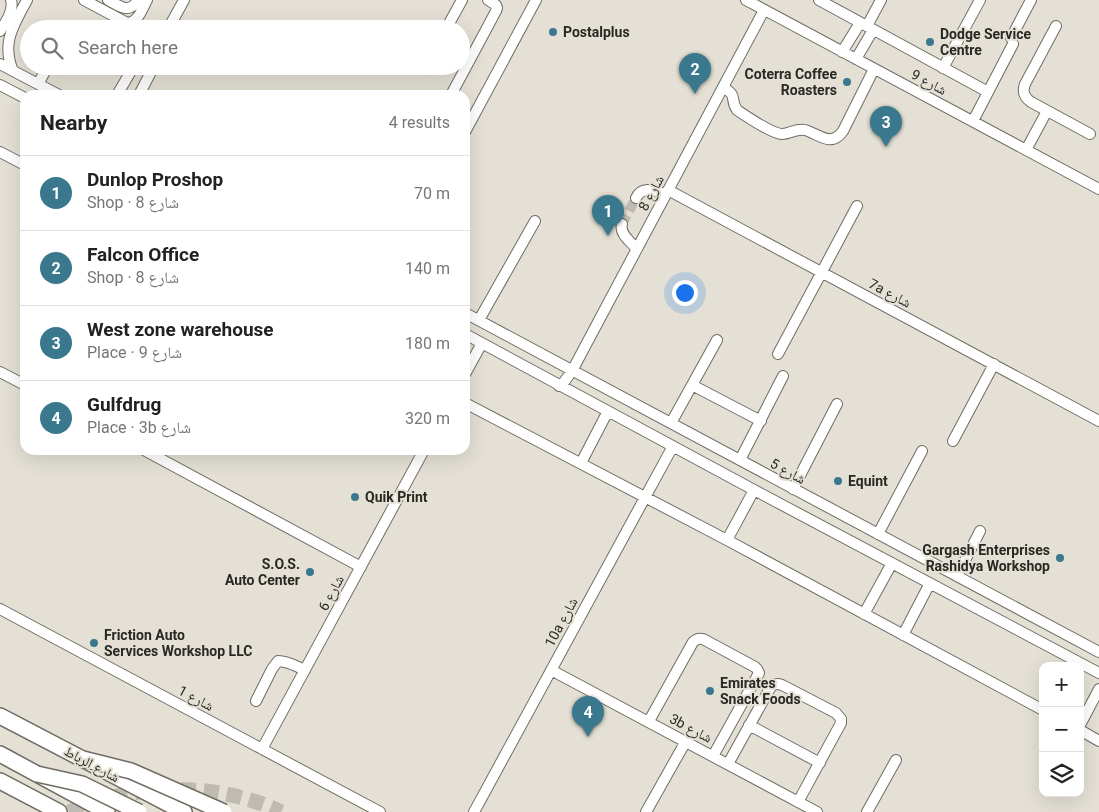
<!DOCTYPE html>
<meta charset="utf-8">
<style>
:root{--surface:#fff;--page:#f6f6f6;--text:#222;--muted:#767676;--line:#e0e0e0;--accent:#3a788e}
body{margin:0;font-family:Roboto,"Noto Naskh Arabic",sans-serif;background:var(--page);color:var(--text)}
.controls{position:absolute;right:15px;bottom:15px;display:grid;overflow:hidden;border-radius:10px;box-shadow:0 5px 20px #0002}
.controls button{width:45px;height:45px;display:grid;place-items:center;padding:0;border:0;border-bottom:1px solid var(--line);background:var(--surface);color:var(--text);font:25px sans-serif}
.you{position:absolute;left:684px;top:292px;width:18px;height:18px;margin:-12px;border:4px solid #fff;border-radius:50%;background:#1a73e8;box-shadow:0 0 0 8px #1a73e833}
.badge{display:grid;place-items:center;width:32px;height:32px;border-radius:50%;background:var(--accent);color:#fff;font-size:16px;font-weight:700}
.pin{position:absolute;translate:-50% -41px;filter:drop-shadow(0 1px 2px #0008)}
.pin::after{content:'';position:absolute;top:26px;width:18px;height:15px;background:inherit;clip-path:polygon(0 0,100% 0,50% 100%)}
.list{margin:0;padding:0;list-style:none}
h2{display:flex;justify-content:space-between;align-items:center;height:65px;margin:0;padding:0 20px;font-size:21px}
h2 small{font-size:16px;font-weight:400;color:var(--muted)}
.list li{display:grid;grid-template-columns:32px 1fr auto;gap:15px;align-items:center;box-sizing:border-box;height:75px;padding:0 20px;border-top:1px solid var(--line)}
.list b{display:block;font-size:19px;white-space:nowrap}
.list p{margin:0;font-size:16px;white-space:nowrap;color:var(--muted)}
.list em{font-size:16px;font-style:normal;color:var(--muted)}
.icon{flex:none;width:28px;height:28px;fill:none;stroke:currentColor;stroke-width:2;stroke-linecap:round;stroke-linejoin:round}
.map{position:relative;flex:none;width:1099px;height:812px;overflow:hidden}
.search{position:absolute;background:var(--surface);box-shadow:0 5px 20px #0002;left:20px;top:20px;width:450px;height:55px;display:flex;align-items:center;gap:12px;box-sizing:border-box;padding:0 18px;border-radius:28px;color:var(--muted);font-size:19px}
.panel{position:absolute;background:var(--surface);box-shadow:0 5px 20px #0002;left:20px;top:90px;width:450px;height:365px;border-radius:15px}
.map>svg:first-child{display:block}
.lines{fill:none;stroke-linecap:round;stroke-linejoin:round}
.minor-tunnel{stroke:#bfbbb2;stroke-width:10;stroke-dasharray:10 5;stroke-linecap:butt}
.highway-tunnel{stroke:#bfbbb2;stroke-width:15;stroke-dasharray:15 8;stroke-linecap:butt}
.minor-casing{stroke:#706c63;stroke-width:12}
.highway-casing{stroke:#706c63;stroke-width:18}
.minor{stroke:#fff;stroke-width:10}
.highway{stroke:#fff;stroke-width:15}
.highway-bridge-casing{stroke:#706c63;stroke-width:18;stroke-linecap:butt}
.highway-bridge{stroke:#fff;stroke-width:15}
.poi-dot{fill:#3a788e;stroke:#e4e0d5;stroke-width:2}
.labels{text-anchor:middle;stroke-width:4;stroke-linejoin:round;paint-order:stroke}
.poi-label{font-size:14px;font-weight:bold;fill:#2a2824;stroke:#e4e0d5;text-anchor:start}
.street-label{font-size:14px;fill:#2a2824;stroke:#e4e0d5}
</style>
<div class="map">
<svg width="1099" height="812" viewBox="0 0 1099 812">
<rect width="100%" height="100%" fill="#e4e0d5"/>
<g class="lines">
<!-- minor-tunnel -->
<path class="minor-tunnel" d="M622 224 636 198"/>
<!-- highway-tunnel -->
<path class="highway-tunnel" d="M69 812C132 783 218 781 281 812"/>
<!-- minor casing -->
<g class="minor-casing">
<path id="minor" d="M84 0 127 23C138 23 142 9 147 0
M108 0C120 6 129 15 138 0
M746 0 1099 189
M819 0 988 92
M867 26 881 0
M1056 26 1025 84C1022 92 1024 97 1031 102L1090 134
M168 29 184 0
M446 29 462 0
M0 31C6 22 14 10 11 0
M1011 38 1031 0
M842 52 860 23
M856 59 873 30
M0 64 59 95
M943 68 980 0
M13 71C1 42 14 25 27 0
M38 84 48 66
M0 85 25 98
M723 87C739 97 729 98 737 110 746 116 772 134 782 134 790 134 796 128 805 130 819 134 831 148 843 131L874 69
M117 95 134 66
M139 95 154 66
M451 95 496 11 497 8 496 5 488 0
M973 121 1013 44
M465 132 536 0
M1026 150 1047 111
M0 152 25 165
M668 190 1099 421
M636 198C642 185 655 191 666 194
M622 224C619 234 631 242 637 249
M465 313 1099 652
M479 320 535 221
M465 334 754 490 1099 673
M778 354 857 206
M0 372 25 385
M465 374 482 343
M692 385 761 421
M559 386 564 382 572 371 764 10
M465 403 727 540 1043 710
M671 423 717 340
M953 441 994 364
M144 450 361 567
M740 460 783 376
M581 463 608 411
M793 489 837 404
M878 534 922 451
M727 540 754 490
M957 576 980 531
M0 609 380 812
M864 614 892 563
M903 635 930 583
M551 670 817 812
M256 701 272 669 278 661C287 661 296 666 305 670
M649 721 693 642C696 639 699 638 703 639L755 667 757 669 759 673 713 756
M749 725 820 763
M1080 725 1099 689
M1080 730 1099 741
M262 749 424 450
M728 764 769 690C772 684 776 683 782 685L836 713 841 719V723L798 802
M474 812 673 446
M646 812 686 741
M867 812 896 760"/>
</g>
<!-- highway casing -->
<g class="highway-casing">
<path id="highway" d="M0 716 184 812
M0 754 107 812
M0 781 59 812"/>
</g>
<!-- minor -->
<use href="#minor" class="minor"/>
<!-- highway -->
<use href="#highway" class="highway"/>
<!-- highway-bridge casing -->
<g class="highway-bridge-casing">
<path id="highway-bridge" d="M83 759 131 771 224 812
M37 774 82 784 139 812"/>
</g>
<!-- highway-bridge -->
<use href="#highway-bridge" class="highway-bridge"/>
</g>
<!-- markers -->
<g class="poi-dot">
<circle cx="553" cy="32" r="5"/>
<circle cx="930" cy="42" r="5"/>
<circle cx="847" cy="82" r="5"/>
<circle cx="838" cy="481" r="5"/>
<circle cx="355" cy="497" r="5"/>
<circle cx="1060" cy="558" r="5"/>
<circle cx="310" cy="572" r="5"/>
<circle cx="94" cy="643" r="5"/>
<circle cx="710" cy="691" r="5"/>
</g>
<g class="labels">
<!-- poi labels -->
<g class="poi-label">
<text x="563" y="37">Postalplus</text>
<text x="940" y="39">Dodge Service<tspan x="940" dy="16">Centre</tspan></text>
<text x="837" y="79" text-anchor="end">Coterra Coffee<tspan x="837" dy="16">Roasters</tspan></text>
<text x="848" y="486">Equint</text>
<text x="365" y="502">Quik Print</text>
<text x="1050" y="555" text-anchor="end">Gargash Enterprises<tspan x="1050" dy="16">Rashidya Workshop</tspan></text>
<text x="300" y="569" text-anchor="end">S.O.S.<tspan x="300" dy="16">Auto Center</tspan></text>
<text x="104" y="640">Friction Auto<tspan x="104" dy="16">Services Workshop LLC</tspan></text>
<text x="720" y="688">Emirates<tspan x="720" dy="16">Snack Foods</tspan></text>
</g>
<!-- street labels -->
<g class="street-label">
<text transform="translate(929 82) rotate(28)" y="5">شارع 9</text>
<text transform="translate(651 193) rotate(-62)" y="5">شارع 8</text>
<text transform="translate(890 293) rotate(28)" y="5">7a شارع</text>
<text transform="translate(788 471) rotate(29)" y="5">شارع 5</text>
<text transform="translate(331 593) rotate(-62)" y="5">شارع 6</text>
<text transform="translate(561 622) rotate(-62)" y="5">10a شارع</text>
<text transform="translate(196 698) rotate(28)" y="5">شارع 1</text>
<text transform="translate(691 728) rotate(28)" y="5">3b شارع</text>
<text transform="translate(92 764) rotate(28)" y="5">شارع الرباط</text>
</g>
</g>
</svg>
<div class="controls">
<button>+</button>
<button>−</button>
<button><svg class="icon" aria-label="layers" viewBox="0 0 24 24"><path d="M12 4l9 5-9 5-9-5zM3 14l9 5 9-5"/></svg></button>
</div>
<div class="you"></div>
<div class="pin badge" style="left:608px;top:236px">1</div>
<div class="pin badge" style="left:695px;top:94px">2</div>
<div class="pin badge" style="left:886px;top:147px">3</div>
<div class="pin badge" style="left:588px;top:737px">4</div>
<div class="search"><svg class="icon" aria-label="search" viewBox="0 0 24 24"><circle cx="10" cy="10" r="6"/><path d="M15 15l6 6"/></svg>Search here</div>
<section class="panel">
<h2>Nearby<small>4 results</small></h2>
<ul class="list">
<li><span class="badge">1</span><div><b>Dunlop Proshop</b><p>Shop · شارع 8</p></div><em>70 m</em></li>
<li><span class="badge">2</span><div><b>Falcon Office</b><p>Shop · شارع 8</p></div><em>140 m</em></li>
<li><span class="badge">3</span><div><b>West zone warehouse</b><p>Place · شارع 9</p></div><em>180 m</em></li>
<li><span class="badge">4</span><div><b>Gulfdrug</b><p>Place · 3b شارع</p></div><em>320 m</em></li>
</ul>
</section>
</div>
